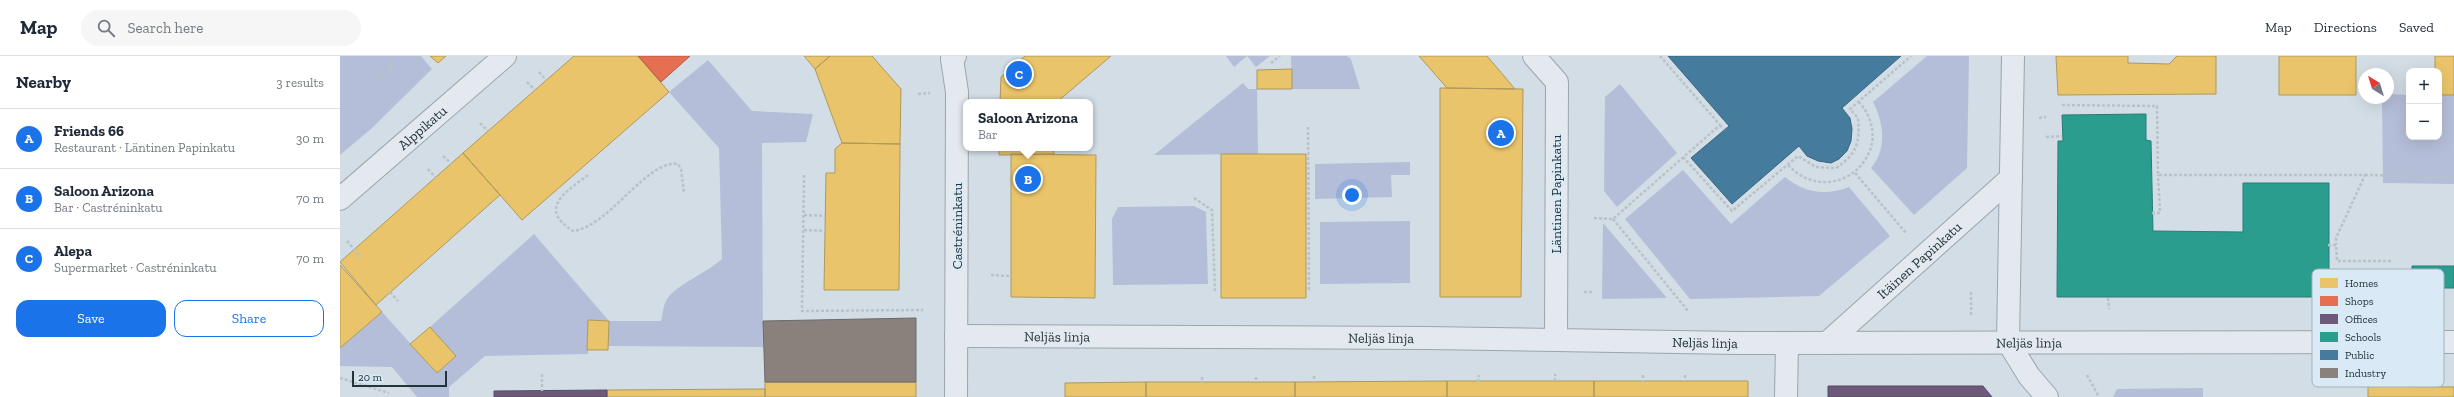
<!DOCTYPE html>
<meta charset="utf-8">
<style>
:root{--surface:#fff;--page:#f6f6f7;--text:#1f2937;--muted:#747a83;--line:#e0e1e3;--accent:#1a73e8}
body{margin:0;font-family:"Zilla Slab",serif;background:var(--page);color:var(--text)}
.controls{position:absolute;right:12px;top:12px;display:grid;overflow:hidden;border-radius:8px;box-shadow:0 4px 16px #0002}
.controls button{width:36px;height:36px;display:grid;place-items:center;padding:0;border:0;border-bottom:1px solid var(--line);background:var(--surface);color:var(--text);font:20px sans-serif}
.compass{position:absolute;left:2018px;top:12px;width:36px;height:36px;border-radius:50%;background:var(--surface);box-shadow:0 4px 16px #0002;rotate:322deg}
.scale{position:absolute;left:12px;bottom:10px;width:95px;box-sizing:border-box;padding-left:4px;border:2px solid #21353b;border-top:0;font-size:11px;line-height:14px;white-space:nowrap;color:#21353b;-webkit-text-stroke:3px #d9e9f5;paint-order:stroke}
.you{position:absolute;left:1012px;top:139px;width:14px;height:14px;margin:-10px;border:3px solid #fff;border-radius:50%;background:#1a73e8;box-shadow:0 0 0 6px #1a73e833}
.badge{display:grid;place-items:center;width:26px;height:26px;border-radius:50%;background:var(--accent);color:#fff;font-size:13px;font-weight:700}
.pin{position:absolute;translate:-50% -50%;border:2px solid #fff;box-shadow:0 1px 4px #0006}
.popup{position:absolute;left:623px;top:43px;width:130px;height:52px;box-sizing:border-box;display:grid;place-content:center;border-radius:8px;background:var(--surface);filter:drop-shadow(0 1px 3px #0005);font-size:13px;white-space:nowrap;color:var(--muted)}
.popup b{font-size:15px;color:var(--text)}
.popup::after{content:'';position:absolute;left:50%;top:100%;margin-left:-8px;border:8px solid transparent;border-top-color:var(--surface)}
.list{margin:0;padding:0;list-style:none}
h2{display:flex;justify-content:space-between;align-items:center;height:52px;margin:0;padding:0 16px;font-size:17px}
h2 small{font-size:13px;font-weight:400;color:var(--muted)}
.list li{display:grid;grid-template-columns:26px 1fr auto;gap:12px;align-items:center;box-sizing:border-box;height:60px;padding:0 16px;border-top:1px solid var(--line)}
.list b{display:block;font-size:15px;white-space:nowrap}
.list p{margin:0;font-size:13px;white-space:nowrap;color:var(--muted)}
.list em{font-size:13px;font-style:normal;color:var(--muted)}
.actions{display:flex;gap:8px;padding:12px 16px}
.actions a{flex:1;padding:9px 0;border:1px solid var(--accent);border-radius:12px;text-align:center;font-size:14px;color:var(--accent)}
.actions .main{background:var(--accent);color:#fff}
.icon{flex:none;width:22px;height:22px;fill:none;stroke:currentColor;stroke-width:2;stroke-linecap:round;stroke-linejoin:round}
.map{position:relative;flex:none;width:2114px;height:341px;overflow:hidden}
header{display:flex;align-items:center;gap:24px;box-sizing:border-box;height:56px;padding:0 20px;background:var(--surface);border-bottom:1px solid var(--line)}
header strong{font-size:19px}
nav{display:flex;gap:22px;margin-inline-start:auto;font-size:14px}
.search{width:280px;height:36px;background:var(--page);display:flex;align-items:center;gap:10px;box-sizing:border-box;padding:0 14px;border-radius:22px;color:var(--muted);font-size:15px}
main{display:flex}
aside{flex:1;background:var(--surface)}
.map>svg:first-child{display:block}
.green{fill:#b5bed8}
.homes{fill:#e9c46a;stroke:#ad995c}
.shops{fill:#e76f51;stroke:#ac5e4a}
.offices{fill:#6d597a;stroke:#564e67}
.schools{fill:#2a9d8f;stroke:#277e76}
.public{fill:#457b9d;stroke:#3a6680}
.industry{fill:#8a817c;stroke:#6a6a68}
.lines{fill:none;stroke-linecap:round;stroke-linejoin:round}
.minor-casing{stroke:#9aa5ac;stroke-width:24}
.path{stroke:#b9c2c7;stroke-width:2.5;stroke-dasharray:3 2;stroke-linecap:butt}
.minor{stroke:#e3e9ee;stroke-width:22}
.labels{text-anchor:middle;stroke-width:4;stroke-linejoin:round;paint-order:stroke}
.street-label{font-size:14px;fill:#21353b;stroke:#d9e9f5}
.key{fill:#d9e9f5;stroke:#a2b3bd;stroke-width:1}
.key-label{font-size:11px;fill:#21353b}
</style>
<header>
<strong>Map</strong>
<div class="search"><svg class="icon" aria-label="search" viewBox="0 0 24 24"><circle cx="10" cy="10" r="6"/><path d="M15 15l6 6"/></svg>Search here</div>
<nav><a>Map</a><a>Directions</a><a>Saved</a></nav>
</header>
<main>
<aside>
<h2>Nearby<small>3 results</small></h2>
<ul class="list">
<li><span class="badge">A</span><div><b>Friends 66</b><p>Restaurant · Läntinen Papinkatu</p></div><em>30 m</em></li>
<li><span class="badge">B</span><div><b>Saloon Arizona</b><p>Bar · Castréninkatu</p></div><em>70 m</em></li>
<li><span class="badge">C</span><div><b>Alepa</b><p>Supermarket · Castréninkatu</p></div><em>70 m</em></li>
</ul>
<div class="actions"><a class="main">Save</a><a>Share</a></div>
</aside>
<div class="map">
<svg width="2114" height="341" viewBox="0 0 2114 341">
<rect width="100%" height="100%" fill="#d2dde6"/>
<!-- green -->
<path class="green" d="M0 0H81L92 13 31 73 0 99Z
M886 0H930L916 11 907 0 894 11Z
M951 0H1007L1011 3 1020 33H952Z
M1587 0H1629L1627 112 1574 159 1531 112C1547 93 1544 67 1533 46Z
M368 4 412 55 473 58 466 86 422 87 423 291 268 290 269 265 248 264V298L145 300 109 331V341H77L52 311 0 310V292L42 256 97 317 116 300 90 271 194 178 269 265H321C323 258 323 249 327 243 337 228 367 217 382 203L379 92 329 36Z
M903 27 908 33H917L918 98 814 99Z
M1280 28 1337 97 1277 151 1264 135 1265 41Z
M2048 38 2069 39V81H2099V39H2114V128L2043 127 2042 42H2048Z
M1070 106V119H1051L1052 141 975 143V108Z
M1343 114 1391 168 1445 121C1464 137 1486 140 1509 131L1550 180 1479 240 1350 243 1285 163Z
M854 150 866 156 868 228 773 229 772 163 778 151Z
M1070 165V227L980 228V166Z
M1263 167 1327 242 1262 243Z
M2044 224 2043 241H1989L1988 225Z
M1863 332V341H1773L1777 333Z"/>
<!-- homes -->
<path class="homes" d="M90 0H106L98 7Z
M234 0H298L329 36 182 164 123 97Z
M464 0H490L475 13Z
M490 0H532L561 33 560 88 502 87 475 13Z
M685 0H771L717 46H660L661 21Z
M1079 0H1147L1175 33 1107 32Z
M1716 0H1788V7L1829 8 1837 0H1876V38L1718 39Z
M1939 0H2016V39H1939Z
M2095 0H2114V39H2099V15H2095Z
M952 13V33H917V14Z
M1100 32 1183 33 1181 241H1100Z
M502 87 560 88 559 234H484L486 117H495V93Z
M659 92H713L714 98 659 99Z
M123 97 160 139 36 249 0 206Z
M671 98 756 99 755 242 671 241Z
M881 98H966V242H881Z
M0 209 42 256 0 292Z
M248 264 269 265 268 294H247Z
M90 271 116 300 97 317 70 288Z
M1107 325V341H955V326Z
M1107 325H1254V341H1107Z
M1254 325H1408V341H1254Z
M425 326H576V341H425Z
M806 326H955V341H806Z
M806 326V341H725V327Z
M2028 330 2114 331V341H2028Z
M425 333V341H267V334Z"/>
<!-- shops -->
<path class="shops" d="M298 0H350L321 26Z"/>
<!-- offices -->
<path class="offices" d="M1488 330H1643L1652 341H1488Z
M267 334V341H154V335Z"/>
<!-- schools -->
<path class="schools" d="M1806 58V84L1811 85 1813 175 1903 176V127H1989V241H1717L1718 85H1723L1722 59Z
M2072 210H2114V232H2072Z"/>
<!-- public -->
<path class="public" d="M1328 0H1561L1502 52 1510 62 1512 73 1511 85 1507 95 1499 103 1491 107 1478 105 1467 100 1459 90 1392 148 1351 102 1389 70Z"/>
<!-- industry -->
<path class="industry" d="M576 262V326H425L423 265Z"/>
<g class="lines">
<!-- minor casing -->
<g class="minor-casing">
<g id="minor">
<path d="M615 0 612 3 617 36 616 341"/>
<path d="M1194 0 1217 26 1216 284"/>
<path id="s1" d="M0 143 165 0"/>
<path id="s2" d="M616 280 1086 282 1398 287 2114 286"/>
<path d="M1668 286 1673 0"/>
<path d="M1668 286 1689 320 1707 341"/>
<path id="s3" d="M1487 287 1671 122"/>
<path d="M1446 341 1447 287"/>
</g>
</g>
<!-- path -->
<path class="path" d="M931 7 940 0
M199 16 206 24
M37 24 50 14V0
M187 26 195 34
M578 38 590 37
M1722 49 1817 50 1818 119H2025L1996 182V189
M1699 62 1706 61
M140 67 148 75
M1380 69 1384 74
M968 71 969 235
M1706 81 1722 80
M103 100 112 108
M1343 101 1392 155 1458 100 1476 111 1496 112C1517 98 1520 87 1518 62L1510 53 1571 0
M1448 109C1494 157 1563 94 1518 45
M88 113 96 122
M1515 117 1566 177
M248 119C226 136 197 152 233 175 269 171 307 103 338 108L341 113 344 137
M464 119 462 255 583 254
M2025 119 2114 121
M854 142 872 154 875 235
M1812 157H1820L1818 119
M464 159 485 160
M1254 162 1273 163 1380 69 1320 0
M1273 163 1348 255
M464 174 485 175
M7 185 21 201
M1988 189H1996L1997 205H2053
M651 219 671 220
M50 236 58 245
M1244 236H1254
M1631 236V260
M1768 242 1769 253
M202 318V335
M1303 319V326
M1345 319V325
M1747 319 1759 341
M974 320V326
M862 321V327
M916 321V326
M0 322 49 337
M1215 325V318
M1138 326 1139 319"/>
<!-- minor -->
<use href="#minor" class="minor"/>
</g>
<g class="labels">
<!-- street labels -->
<g class="street-label">
<text dy="5" stroke="none"><textPath href="#s1" startOffset="109">Alppikatu</textPath></text>
<text transform="translate(1216 138) rotate(-90)" y="5">Läntinen Papinkatu</text>
<text transform="translate(617 170) rotate(-90)" y="5">Castréninkatu</text>
<text dy="5" stroke="none"><textPath href="#s3" startOffset="124">Itäinen Papinkatu</textPath></text>
<text dy="5" stroke="none"><textPath href="#s2" startOffset="101">Neljäs linja</textPath></text>
<text dy="5" stroke="none"><textPath href="#s2" startOffset="425">Neljäs linja</textPath></text>
<text dy="5" stroke="none"><textPath href="#s2" startOffset="1073">Neljäs linja</textPath></text>
<text dy="5" stroke="none"><textPath href="#s2" startOffset="749">Neljäs linja</textPath></text>
</g>
</g>
<!-- legend -->
<rect x="1972" y="213" width="132" height="118" rx="6" class="key"/>
<rect x="1980" y="222" width="18" height="10" fill="#e9c46a"/>
<rect x="1980" y="240" width="18" height="10" fill="#e76f51"/>
<rect x="1980" y="258" width="18" height="10" fill="#6d597a"/>
<rect x="1980" y="276" width="18" height="10" fill="#2a9d8f"/>
<rect x="1980" y="294" width="18" height="10" fill="#457b9d"/>
<rect x="1980" y="312" width="18" height="10" fill="#8a817c"/>
<g class="key-label">
<text x="2005" y="231">Homes</text>
<text x="2005" y="249">Shops</text>
<text x="2005" y="267">Offices</text>
<text x="2005" y="285">Schools</text>
<text x="2005" y="303">Public</text>
<text x="2005" y="321">Industry</text>
</g>
</svg>
<div class="controls">
<button>+</button>
<button>−</button>
</div>
<svg class="compass" viewBox="-18 -18 36 36"><path d="M0-13l5 13h-10z" fill="#e53935"/><path d="M0 13l5-13h-10z" fill="#747a83"/></svg>
<div class="scale">20 m</div>
<div class="you"></div>
<div class="pin badge" style="left:1161px;top:77px">A</div>
<div class="pin badge" style="left:688px;top:123px">B</div>
<div class="popup"><b>Saloon Arizona</b>Bar</div>
<div class="pin badge" style="left:679px;top:18px">C</div>
</div>
</main>
